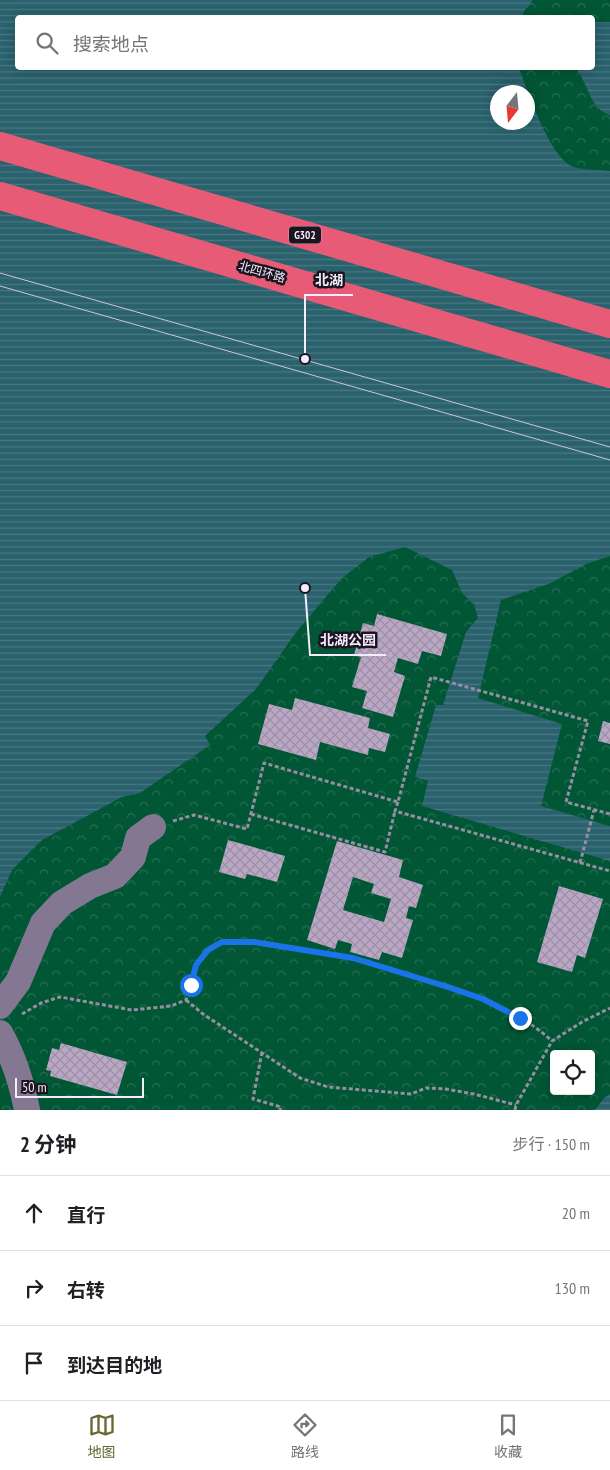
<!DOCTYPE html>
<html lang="zh">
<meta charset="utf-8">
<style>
:root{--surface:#fff;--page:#f6f6f6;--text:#202124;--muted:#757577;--line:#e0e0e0;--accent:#666832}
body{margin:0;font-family:"PT Sans Narrow","Noto Sans SC",sans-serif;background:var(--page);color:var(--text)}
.controls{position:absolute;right:15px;bottom:15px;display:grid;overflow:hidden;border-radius:5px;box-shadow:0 2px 12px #0003}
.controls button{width:45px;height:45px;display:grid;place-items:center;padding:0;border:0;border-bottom:1px solid var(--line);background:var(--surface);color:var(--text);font:25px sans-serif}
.compass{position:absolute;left:490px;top:85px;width:45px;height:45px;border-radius:50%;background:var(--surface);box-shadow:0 2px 12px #0003;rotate:196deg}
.scale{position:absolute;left:15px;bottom:12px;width:129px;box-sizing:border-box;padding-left:5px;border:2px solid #f4ecfc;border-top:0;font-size:14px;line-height:18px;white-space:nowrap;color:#f4ecfc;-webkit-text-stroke:4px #1b1520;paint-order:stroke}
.stop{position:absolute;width:15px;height:15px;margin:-11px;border:4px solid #1a73e8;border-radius:50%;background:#fff}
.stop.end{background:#1a73e8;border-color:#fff;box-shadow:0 1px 5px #0008}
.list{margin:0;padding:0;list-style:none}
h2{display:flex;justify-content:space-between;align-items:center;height:65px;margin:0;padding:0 20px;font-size:21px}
h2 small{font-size:16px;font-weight:400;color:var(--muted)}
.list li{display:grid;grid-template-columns:32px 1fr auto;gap:15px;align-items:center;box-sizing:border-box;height:75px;padding:0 20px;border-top:1px solid var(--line)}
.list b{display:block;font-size:19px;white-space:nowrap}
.list em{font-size:16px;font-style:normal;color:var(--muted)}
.icon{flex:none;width:28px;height:28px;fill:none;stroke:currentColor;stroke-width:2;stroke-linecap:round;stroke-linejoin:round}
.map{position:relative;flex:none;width:610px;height:1110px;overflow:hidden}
.search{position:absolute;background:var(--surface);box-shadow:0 2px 12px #0003;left:15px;right:15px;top:15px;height:55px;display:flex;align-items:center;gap:12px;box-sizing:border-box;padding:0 18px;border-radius:5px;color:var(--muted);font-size:19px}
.sheet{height:290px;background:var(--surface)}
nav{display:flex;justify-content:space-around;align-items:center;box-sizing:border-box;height:70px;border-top:1px solid var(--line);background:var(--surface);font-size:14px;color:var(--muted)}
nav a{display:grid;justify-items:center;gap:2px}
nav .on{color:var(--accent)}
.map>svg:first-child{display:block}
.park{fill:url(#park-crowns);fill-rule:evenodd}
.water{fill:url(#water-rules);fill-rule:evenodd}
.building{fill:url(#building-cross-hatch);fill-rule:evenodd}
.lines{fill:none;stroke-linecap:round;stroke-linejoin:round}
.path{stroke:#988ea2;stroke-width:3;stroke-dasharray:4 2.5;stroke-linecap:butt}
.minor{stroke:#847792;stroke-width:26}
.highway{stroke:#e85b76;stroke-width:28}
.tram{stroke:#cec6d7;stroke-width:1}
.route{stroke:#1a73e8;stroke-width:6}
.labels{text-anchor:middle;stroke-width:5;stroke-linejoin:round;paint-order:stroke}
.shield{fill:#1b1520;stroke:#b3acba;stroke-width:1}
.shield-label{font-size:11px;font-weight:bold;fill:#f4ecfc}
.street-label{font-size:12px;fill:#f4ecfc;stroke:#1b1520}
.leader{fill:none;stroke:#f4ecfc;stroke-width:2}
.callout-dot{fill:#f4ecfc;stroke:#1b1520;stroke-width:2}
.callout-label{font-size:14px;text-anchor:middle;font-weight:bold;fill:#f4ecfc;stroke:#1b1520;stroke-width:5;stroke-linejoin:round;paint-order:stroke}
</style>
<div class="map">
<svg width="610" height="1110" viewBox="0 0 610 1110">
<defs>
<pattern id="park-crowns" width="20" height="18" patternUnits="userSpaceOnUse" patternTransform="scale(1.25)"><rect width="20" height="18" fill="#005635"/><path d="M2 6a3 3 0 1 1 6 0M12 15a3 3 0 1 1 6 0" fill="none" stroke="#266e53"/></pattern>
<pattern id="water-rules" width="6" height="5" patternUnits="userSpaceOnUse" patternTransform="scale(1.25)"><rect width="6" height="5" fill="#29616d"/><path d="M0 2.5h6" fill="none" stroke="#497883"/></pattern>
<pattern id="building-cross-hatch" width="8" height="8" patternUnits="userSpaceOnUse" patternTransform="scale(1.25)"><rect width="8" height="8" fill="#b9a7c3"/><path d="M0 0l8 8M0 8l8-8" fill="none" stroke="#9d8fa5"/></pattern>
</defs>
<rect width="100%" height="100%" fill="#362a42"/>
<!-- park -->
<path class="park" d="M0 0H610V1110H0ZM18 18H592V68H18ZM498 92H528V122H498ZM554 1054H591V1091H554Z"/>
<!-- water -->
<path class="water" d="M0 0H533L524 11 521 18H18V68H519C528 92 547 149 568 164 577 171 598 169 610 171V556L586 564 551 583 501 600 478 698 562 724 541 806 610 826V861L422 806 428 781 415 777 436 705H443L466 632 478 618 474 604 462 593 452 570 405 547 369 557 342 578 297 631 256 689 205 736 210 745 140 793 122 797 42 840 12 870 0 897ZM498 92H528V122H498Z
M596 22H610V115C589 109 588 81 575 68H592L593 23Z
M610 1094V1110H595L604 1098Z"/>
<!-- building -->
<path class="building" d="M377 614 447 634 441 656 422 651 418 664 398 658 394 672 405 676 393 717 362 708 367 691 352 687 361 657 354 655 363 623 374 626Z
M295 698 370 718 368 728 390 734 385 752 369 748 368 755 320 742 316 760 258 744 269 704 292 710Z
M603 721 610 723V744L598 741Z
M228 840 285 856 277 882 247 874 245 879 219 872Z
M337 841 403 860 399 877 423 885 416 908 409 906 406 918 413 920 402 958 382 952 379 960 350 952 352 944 338 940 335 949 307 940ZM353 877 374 884 371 893 391 899 384 922 343 910Z
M559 886 603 899 585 958 577 955 572 972 537 962Z
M61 1043 127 1062 117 1095 50 1076 51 1071 46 1070 52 1048 59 1050Z"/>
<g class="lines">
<!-- path -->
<path class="path" d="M398 802 395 811 610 871
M251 814 385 852 395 811
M173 821 194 815 247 829 264 763 398 802 431 677 588 721 566 802 610 814
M580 863 594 810
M186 1000 203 1014 300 1078 328 1087 411 1094 426 1088 446 1089 474 1094 516 1105
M22 1014 41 1003 60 997 132 1010 171 1006 186 1000C193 979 196 948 222 942 239 938 266 944 283 946 306 950 331 953 354 959 376 964 398 971 419 978 466 992 516 1008 552 1041
M262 1052 253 1099 281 1107 280 1110
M515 1110 516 1105 552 1041 582 1022 610 1008"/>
<!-- minor -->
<path class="minor" d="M0 1006 18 982 43 923 62 903 90 886 115 876 133 857 138 838 153 827
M0 1033C13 1056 22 1084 27 1110"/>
<!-- highway -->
<path class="highway" d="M0 146 610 324
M0 196 610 374"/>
<!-- tram -->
<path class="tram" d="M0 273 610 447
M0 286 610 460"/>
</g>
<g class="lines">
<!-- route -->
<path class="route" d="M191 985 196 965 208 950 222 942H254L353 958 448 987 483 999 520 1018"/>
</g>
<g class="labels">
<!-- shield labels -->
<rect class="shield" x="289" y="226.5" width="32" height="17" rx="4"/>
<g class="shield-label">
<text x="305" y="239">G302</text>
</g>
<!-- street labels -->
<g class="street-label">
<text transform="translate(262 272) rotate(16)" y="4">北四环路</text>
</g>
</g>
<!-- callouts -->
<path class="leader" d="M305 359L305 295H353M305 588L310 655H386"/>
<g class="callout-dot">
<circle cx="305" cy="359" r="5"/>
<circle cx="305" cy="588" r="5"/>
</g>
<g class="callout-label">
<text x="329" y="285">北湖</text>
<text x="348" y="645">北湖公园</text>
</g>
</svg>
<div class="controls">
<button><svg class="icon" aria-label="locate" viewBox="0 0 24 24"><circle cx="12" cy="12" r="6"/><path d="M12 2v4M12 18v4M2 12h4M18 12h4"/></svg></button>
</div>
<svg class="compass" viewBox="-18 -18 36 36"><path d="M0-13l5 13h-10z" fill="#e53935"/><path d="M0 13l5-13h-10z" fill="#757577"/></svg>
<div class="scale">50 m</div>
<div class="stop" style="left:191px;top:985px"></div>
<div class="stop end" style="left:520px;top:1018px"></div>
<div class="search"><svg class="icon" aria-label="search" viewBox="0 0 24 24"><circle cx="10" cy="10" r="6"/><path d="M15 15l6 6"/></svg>搜索地点</div>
</div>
<section class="sheet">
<h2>2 分钟<small>步行 · 150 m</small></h2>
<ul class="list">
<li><svg class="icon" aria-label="ahead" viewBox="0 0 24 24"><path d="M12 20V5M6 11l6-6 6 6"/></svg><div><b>直行</b></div><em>20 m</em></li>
<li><svg class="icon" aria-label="right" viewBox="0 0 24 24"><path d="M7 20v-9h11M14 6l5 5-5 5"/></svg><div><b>右转</b></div><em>130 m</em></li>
<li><svg class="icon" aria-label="arrive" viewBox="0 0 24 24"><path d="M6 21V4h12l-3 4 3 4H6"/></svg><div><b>到达目的地</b></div></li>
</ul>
</section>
<nav>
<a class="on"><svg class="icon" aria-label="map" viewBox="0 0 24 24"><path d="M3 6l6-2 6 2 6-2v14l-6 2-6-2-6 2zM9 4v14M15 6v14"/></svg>地图</a>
<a><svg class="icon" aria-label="directions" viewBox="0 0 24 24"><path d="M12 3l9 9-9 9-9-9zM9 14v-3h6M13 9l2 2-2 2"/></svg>路线</a>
<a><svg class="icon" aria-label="saved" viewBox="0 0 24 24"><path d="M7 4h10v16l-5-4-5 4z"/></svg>收藏</a>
</nav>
